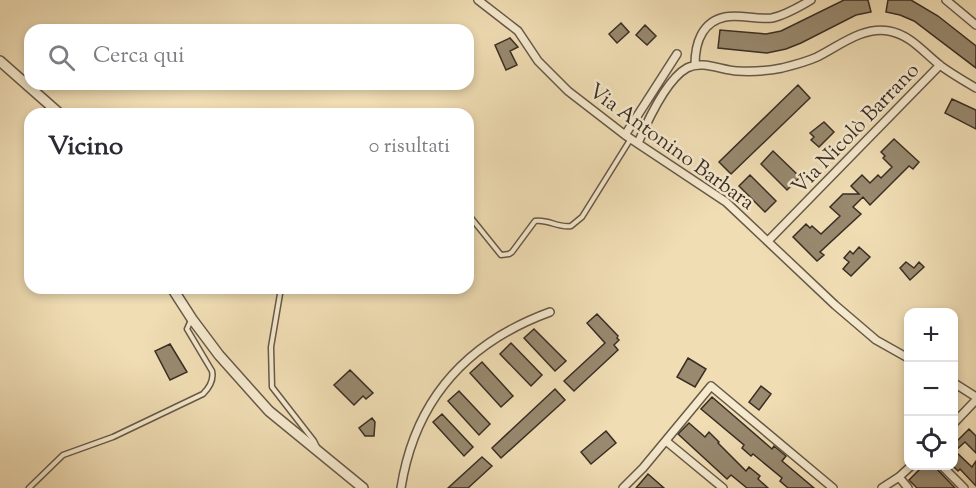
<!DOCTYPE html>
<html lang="it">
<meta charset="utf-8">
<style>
:root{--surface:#fff;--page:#f7f7f7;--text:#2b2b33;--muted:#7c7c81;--line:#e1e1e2}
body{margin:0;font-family:"Sorts Mill Goudy",serif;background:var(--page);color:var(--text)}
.controls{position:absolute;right:18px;bottom:18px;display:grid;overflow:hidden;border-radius:12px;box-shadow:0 3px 9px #0003}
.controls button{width:54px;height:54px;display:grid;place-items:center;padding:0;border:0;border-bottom:2px solid var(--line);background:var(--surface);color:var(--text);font:30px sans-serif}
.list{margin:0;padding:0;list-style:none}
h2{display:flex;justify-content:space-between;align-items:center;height:78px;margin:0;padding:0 24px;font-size:26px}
h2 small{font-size:20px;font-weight:400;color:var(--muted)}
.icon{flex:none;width:33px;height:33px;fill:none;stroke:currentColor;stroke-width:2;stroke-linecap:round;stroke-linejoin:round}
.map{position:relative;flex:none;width:976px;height:488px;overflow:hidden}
.search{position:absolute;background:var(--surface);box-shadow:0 3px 9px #0003;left:24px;top:24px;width:450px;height:66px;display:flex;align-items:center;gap:15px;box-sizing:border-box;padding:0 21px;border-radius:18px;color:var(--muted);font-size:22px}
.panel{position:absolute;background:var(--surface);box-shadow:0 3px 9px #0003;left:24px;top:108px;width:450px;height:186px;border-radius:18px}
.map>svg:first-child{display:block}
.building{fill:#98896f;stroke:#392d24;stroke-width:1.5}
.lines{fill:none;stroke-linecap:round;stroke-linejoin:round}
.service-casing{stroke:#675948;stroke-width:7}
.minor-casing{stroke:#675948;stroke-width:10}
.tertiary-casing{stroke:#675948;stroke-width:12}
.service{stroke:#f5e9ce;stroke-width:4}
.minor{stroke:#f5e9ce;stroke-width:7}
.tertiary{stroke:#f5e9ce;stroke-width:9}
.labels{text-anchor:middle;stroke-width:5;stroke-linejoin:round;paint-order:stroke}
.street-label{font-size:21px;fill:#392d24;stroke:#f5e9ce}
</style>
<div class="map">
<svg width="976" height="488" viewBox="0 0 976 488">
<rect width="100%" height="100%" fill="#f0ddb4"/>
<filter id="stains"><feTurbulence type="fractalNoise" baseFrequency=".00333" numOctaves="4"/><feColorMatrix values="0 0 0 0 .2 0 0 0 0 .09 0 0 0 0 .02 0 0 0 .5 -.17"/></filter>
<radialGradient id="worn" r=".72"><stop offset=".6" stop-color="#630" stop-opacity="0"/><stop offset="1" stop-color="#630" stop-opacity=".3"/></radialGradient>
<!-- building -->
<path class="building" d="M844 0H868L871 12 856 15 801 43 786 49 767 53 718 48 720 30 766 34 781 31Z
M888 0H911L938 16 976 46V68L914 21 900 15 886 12Z
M621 23 629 32 617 43 609 34Z
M645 25 656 36 647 45 636 35Z
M510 38 518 47 510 51 517 65 506 70 495 45Z
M798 85 810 98 731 174 719 162Z
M952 99 976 110V129L945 113Z
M824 122 834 132 819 147 811 140 814 137 810 133Z
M894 139 919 162 913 169 909 166 870 205 863 197 853 207 861 214 820 252 824 255 817 261 793 237 806 224 810 228 812 226 821 234 840 216 830 207 843 194H859L851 186 862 175 870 183 878 175 881 178 892 167 883 158 885 156 881 152Z
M773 151 800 177 787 190 761 164Z
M750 175 776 201 765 212 739 186Z
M859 247 870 257 851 276 843 269 849 262 844 258 850 251 853 254Z
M906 262 914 268 919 262 924 267 910 280 900 268Z
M597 314 618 336 617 338 619 340 614 345 618 350 574 391 564 381 605 343 587 323Z
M534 329 566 361 555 371 524 338Z
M511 343 542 375 531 386 500 354Z
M170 344 187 372 170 380 155 351Z
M688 358 706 369 695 387 677 377Z
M482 362 513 396 501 407 470 373Z
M350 370 373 393 366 399 363 396 354 405 334 385Z
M761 386 771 394 759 410 749 402Z
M555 389 565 400 501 458 492 448Z
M459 391 490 424 479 435 448 401Z
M712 397 772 449 774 446 786 456 782 461 814 488H788L780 481 782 478 753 454 751 456 742 448 744 445 701 409Z
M442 414 473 447 464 456 433 422Z
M372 418 375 422 374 436H365L359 428Z
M689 423 705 437 709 432 719 442 718 443 746 471 749 467 760 476 758 479 768 488H747L731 475 727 479 678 434Z
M969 429 976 436V453L965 442 955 451 972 467 976 461V486L960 469 958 471 954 467V444Z
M606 431 616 443 591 464 581 452Z
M482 457 492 466 468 488H448Z
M924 465H933L955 488H917L909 480Z
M648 474 664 488H636Z"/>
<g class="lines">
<!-- service casing -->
<g class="service-casing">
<path id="service" d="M468 214 501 255 509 254 512 252 535 221C548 219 558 228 571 226L582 217 630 140
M281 288 271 347 272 387 314 441 317 447
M29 488 63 455 113 437 203 394C209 388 214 380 212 371L187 329 191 320"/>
</g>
<!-- minor casing -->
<g class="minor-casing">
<path id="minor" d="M478 0 518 31 538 61 568 91 625 135 726 202 835 305 876 340 908 358
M946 0 976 25
M695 65C695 45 701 22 725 17 740 14 757 20 772 18 786 15 799 7 811 0
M625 135 677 54
M638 143C647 122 667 79 687 68 702 60 721 70 737 71 752 72 767 71 782 68 794 65 806 62 817 57 839 46 863 26 889 31 911 35 924 53 941 66 952 74 964 81 976 88
M768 241 940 65
M954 383 976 397
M954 423 976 400
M666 441 723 488
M942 466 964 488
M899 477 908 488
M401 488C415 399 468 342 550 312
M623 488 643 468 711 386 833 488
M882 488 899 477 911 466"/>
</g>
<!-- tertiary casing -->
<g class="tertiary-casing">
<path id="tertiary" d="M0 61 60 114
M172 288 192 319 219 355 269 411 363 488"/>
</g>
<!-- service -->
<use href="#service" class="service"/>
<!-- minor -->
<use href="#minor" class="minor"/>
<!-- tertiary -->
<use href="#tertiary" class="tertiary"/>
</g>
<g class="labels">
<!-- street labels -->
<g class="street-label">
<text transform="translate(855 128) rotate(-46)" y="7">Via Nicolò Barrano</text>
<text transform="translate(672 146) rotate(36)" y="7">Via Antonino Barbara</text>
</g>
</g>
<rect width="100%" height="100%" filter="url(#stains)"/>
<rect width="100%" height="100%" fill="url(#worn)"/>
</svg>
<div class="controls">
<button>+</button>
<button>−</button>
<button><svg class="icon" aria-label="locate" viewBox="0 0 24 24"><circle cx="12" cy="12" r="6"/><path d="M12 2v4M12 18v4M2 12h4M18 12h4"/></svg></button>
</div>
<div class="search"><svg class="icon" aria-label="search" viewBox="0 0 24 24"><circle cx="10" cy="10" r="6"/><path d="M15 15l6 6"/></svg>Cerca qui</div>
<section class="panel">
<h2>Vicino<small>0 risultati</small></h2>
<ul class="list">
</ul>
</section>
</div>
